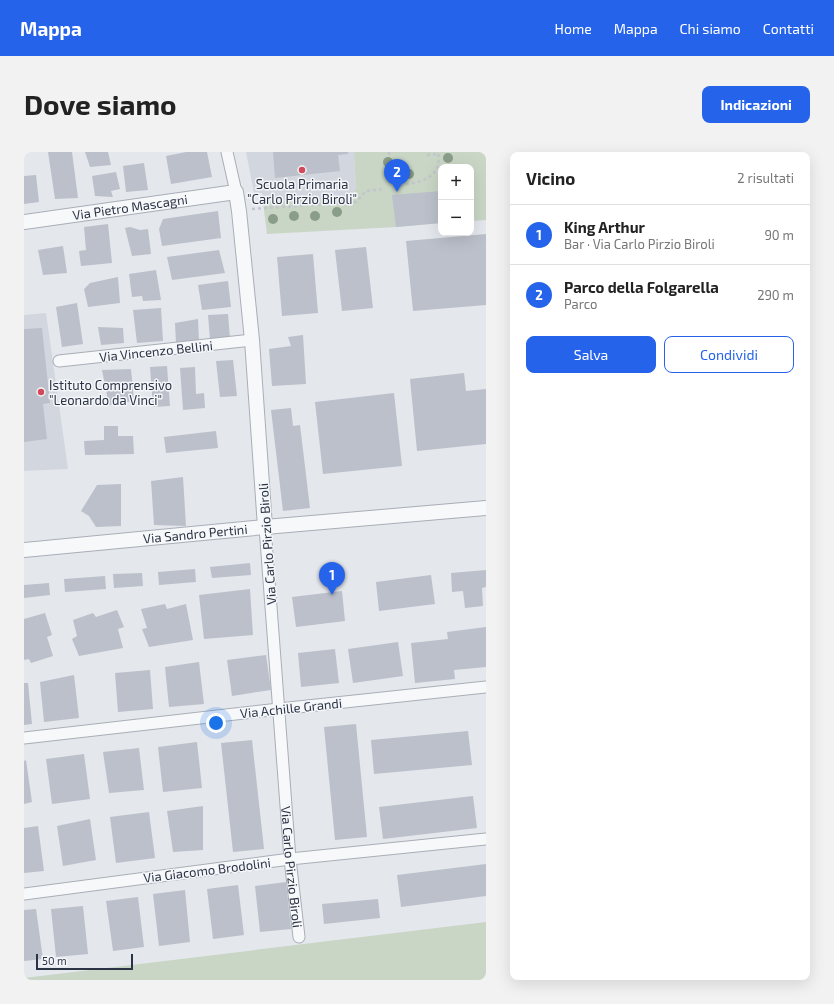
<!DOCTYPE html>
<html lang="it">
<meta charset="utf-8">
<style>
:root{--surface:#fff;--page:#f2f2f2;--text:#222;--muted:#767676;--line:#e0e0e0;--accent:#2563eb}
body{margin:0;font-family:"Exo 2",sans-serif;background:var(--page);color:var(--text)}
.controls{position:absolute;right:12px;top:12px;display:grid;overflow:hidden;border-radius:8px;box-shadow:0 4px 16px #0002}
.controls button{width:36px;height:36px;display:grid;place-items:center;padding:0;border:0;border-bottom:1px solid var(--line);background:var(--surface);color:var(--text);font:20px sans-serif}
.scale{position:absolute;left:12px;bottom:10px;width:97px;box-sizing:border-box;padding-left:4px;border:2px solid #2b3445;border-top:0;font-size:11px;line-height:14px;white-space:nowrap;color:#2b3445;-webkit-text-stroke:3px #f4f6f9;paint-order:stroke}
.you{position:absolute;left:192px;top:571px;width:14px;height:14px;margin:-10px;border:3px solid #fff;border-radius:50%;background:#1a73e8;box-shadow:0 0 0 6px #1a73e833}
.badge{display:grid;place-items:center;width:26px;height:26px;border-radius:50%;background:var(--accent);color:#fff;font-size:13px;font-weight:700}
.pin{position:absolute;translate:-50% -33px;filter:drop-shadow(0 1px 2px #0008)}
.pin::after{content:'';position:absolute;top:21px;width:14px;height:12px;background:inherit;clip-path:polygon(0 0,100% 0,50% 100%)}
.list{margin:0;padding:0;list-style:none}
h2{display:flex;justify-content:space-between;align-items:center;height:52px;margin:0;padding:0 16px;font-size:17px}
h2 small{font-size:13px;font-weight:400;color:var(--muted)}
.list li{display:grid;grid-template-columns:26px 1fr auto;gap:12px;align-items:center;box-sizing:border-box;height:60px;padding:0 16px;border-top:1px solid var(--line)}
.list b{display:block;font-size:15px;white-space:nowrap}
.list p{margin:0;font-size:13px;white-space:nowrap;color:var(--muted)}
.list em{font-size:13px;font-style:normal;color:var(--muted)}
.actions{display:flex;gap:8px;padding:12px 16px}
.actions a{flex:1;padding:9px 0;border:1px solid var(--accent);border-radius:8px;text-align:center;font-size:14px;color:var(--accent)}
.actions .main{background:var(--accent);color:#fff}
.map{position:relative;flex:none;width:462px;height:828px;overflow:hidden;border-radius:8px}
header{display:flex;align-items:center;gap:24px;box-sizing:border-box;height:56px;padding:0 20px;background:var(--accent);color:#fff}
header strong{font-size:19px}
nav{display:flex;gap:22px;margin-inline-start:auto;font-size:14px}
.intro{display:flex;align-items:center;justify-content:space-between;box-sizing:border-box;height:96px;padding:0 24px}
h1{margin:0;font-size:28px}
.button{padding:10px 18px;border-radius:8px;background:var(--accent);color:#fff;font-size:14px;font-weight:700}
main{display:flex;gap:24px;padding:0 24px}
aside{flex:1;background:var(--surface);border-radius:8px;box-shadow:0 4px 16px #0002}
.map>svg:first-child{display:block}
.built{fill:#d2d6de}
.green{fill:#c9d6c5}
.building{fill:#bbc0ca}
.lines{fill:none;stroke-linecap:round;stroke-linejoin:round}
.minor-casing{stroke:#a9aeb7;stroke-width:13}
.tertiary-casing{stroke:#a9aeb7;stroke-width:16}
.path{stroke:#c2c5cb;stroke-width:2.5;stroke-dasharray:3 3;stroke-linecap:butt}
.minor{stroke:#f7f8fa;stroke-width:11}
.tertiary{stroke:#f7f8fa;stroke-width:14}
.tree{fill:#899d89}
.poi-dot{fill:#d1495b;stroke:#f4f6f9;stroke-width:1.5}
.labels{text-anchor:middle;stroke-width:3;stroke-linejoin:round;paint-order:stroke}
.poi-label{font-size:13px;fill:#2b3445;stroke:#f4f6f9}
.street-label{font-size:13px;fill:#2b3445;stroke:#f4f6f9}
</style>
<header>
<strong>Mappa</strong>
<nav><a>Home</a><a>Mappa</a><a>Chi siamo</a><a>Contatti</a></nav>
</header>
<div class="intro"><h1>Dove siamo</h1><a class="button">Indicazioni</a></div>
<main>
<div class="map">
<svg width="462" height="828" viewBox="0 0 462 828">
<rect width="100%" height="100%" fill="#e4e7ec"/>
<!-- built -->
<path class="built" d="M222 0H330L332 37 325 44 239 50 238 41H230Z
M22 161 44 317 0 319V163Z"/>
<!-- green -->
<path class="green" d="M330 0H462V68L447 69V15H417V71L372 75 243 82 239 50 325 44 332 37Z
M462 770V828H0V826Z"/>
<!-- building -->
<path class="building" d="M24 0H48L54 46 31 47Z
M61 0H84L87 13 66 15Z
M162 0H183L188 25 147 32 142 4Z
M249 0H324V2L314 3 316 19 251 26Z
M120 11 124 38 102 40 99 14Z
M92 20 96 37 87 39 89 45 71 44 68 24Z
M12 23 15 50 0 52V24Z
M417 39V71L372 75 368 43Z
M194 59 197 86 138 94 135 77 139 67Z
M84 72 88 111 57 114 55 99 62 98 60 75Z
M106 75 116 78 124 77 127 102 108 104 101 76Z
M462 82V153L389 159 382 89Z
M39 94 43 121 19 123 14 98Z
M342 95 349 156 318 159 311 98Z
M195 98 201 121 148 128 143 105Z
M289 102 294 161 258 164 253 105Z
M132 118 137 148 119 149 118 144 108 145 105 122Z
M94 125 96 151 64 155 60 137 66 131Z
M204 129 207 155 178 158 174 133Z
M53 151 59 192 38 195 32 155Z
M137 156 139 189 113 191 109 158Z
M204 162 206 186 186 188 184 163Z
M174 167 175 190 152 191 151 171Z
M74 175 99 176 100 191 77 193Z
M18 176 26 251 19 252 23 287 0 290V177Z
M279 183 282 232 248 234 245 197 267 194 264 185Z
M209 208 213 244 196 245 192 209Z
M143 214 146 254 129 255 126 215Z
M171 215 172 242 180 241 181 256 159 258 156 216Z
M107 217 110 249 85 253 78 218Z
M440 221 442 239 462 237V292L393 299 386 227Z
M370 241 378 314 299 322 291 250Z
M267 256 269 274 276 273 286 356 259 359 247 258Z
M80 274H94V284H109L110 302 61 303 60 289 80 288Z
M192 279 194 296 142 301 140 285Z
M159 325 162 374 130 373 127 329Z
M97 332V374L72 375 65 364 57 359 73 333Z
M226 411 227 423 188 426 186 415Z
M171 417 172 430 135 433 134 420Z
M462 418V435L458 436 459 454 441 456 439 439 428 440 427 421Z
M118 421 119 434 90 436 89 422Z
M407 423 411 452 355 459 352 430Z
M81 424 82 437 41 440 40 427Z
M25 431 26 443 0 446V433Z
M226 437 229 483 180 487 175 443Z
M318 439 321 469 272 475 268 445Z
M141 452 143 457 162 452 169 488 125 495 118 477 123 476 117 457Z
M93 458 100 475 94 477 99 496 55 504 48 487 53 484 49 468 69 461 72 465Z
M21 461 28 483 23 485 29 504 7 511 5 507 0 508V467Z
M462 475V515L430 518 431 527 391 531 387 491 424 487 423 480Z
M374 490 379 524 329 531 324 497Z
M311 497 315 531 277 535 274 501Z
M242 503 247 538 208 544 203 508Z
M175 510 180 552 145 555 141 515Z
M126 518 129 557 94 560 91 521Z
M50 523 55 566 20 570 16 530Z
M0 531H4L8 572 0 573Z
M332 572 343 685 311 688 300 575Z
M444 579 448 613 350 622 347 588Z
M228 588 240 697 209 700 197 591Z
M173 590 178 636 139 640 134 595Z
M115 596 120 638 85 641 79 600Z
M60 602 66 647 28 652 22 607Z
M2 608 8 650 0 652V609Z
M449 644 453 676 359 687 355 655Z
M179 654V698L149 700 143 659Z
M125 660 131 706 92 711 86 665Z
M66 667 72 708 39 714 33 674Z
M14 674 20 719 0 721V676Z
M462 712V744L377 755 373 723Z
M262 730 267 777 236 780 231 734Z
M214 733 220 783 189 787 183 737Z
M161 738 166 790 135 794 129 742Z
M114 745 120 795 89 799 82 749Z
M354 747 356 766 300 772 298 752Z
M59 754 64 802 32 805 27 757Z
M12 757 19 807 0 809V758Z"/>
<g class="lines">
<!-- minor casing -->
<g class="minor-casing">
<g id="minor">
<path d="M203 0 212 40"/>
<path d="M35 209 228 188"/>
<path id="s1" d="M241 375 266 707 275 785"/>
<path d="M0 586 255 557 462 535"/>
<path d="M0 742 266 707 462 687"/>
</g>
</g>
<!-- tertiary casing -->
<g class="tertiary-casing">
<g id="tertiary">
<path id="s2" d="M0 70 212 40 215 59 228 188 241 375"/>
<path id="s3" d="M0 398 241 375 462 356"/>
</g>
</g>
<!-- path -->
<path class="path" d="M365 0 367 23
M403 3 414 2
M373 26 381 16
M376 33C396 31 419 26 414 0
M228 57 332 50 342 39 359 37"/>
<!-- minor -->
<use href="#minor" class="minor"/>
<!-- tertiary -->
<use href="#tertiary" class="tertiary"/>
</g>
<!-- trees -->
<g class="tree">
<circle cx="424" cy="6" r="5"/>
<circle cx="364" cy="10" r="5"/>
<circle cx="385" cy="22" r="5"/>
<circle cx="313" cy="60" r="5"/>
<circle cx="270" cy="64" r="5"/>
<circle cx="291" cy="64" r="5"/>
<circle cx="249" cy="67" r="5"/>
</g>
<!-- markers -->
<g class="poi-dot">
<circle cx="278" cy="18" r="4"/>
<circle cx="17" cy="240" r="4"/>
</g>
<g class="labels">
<!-- poi labels -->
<g class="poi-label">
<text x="278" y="37">Scuola Primaria<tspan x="278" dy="15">"Carlo Pirzio Biroli"</tspan></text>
<text x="25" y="238" text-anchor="start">Istituto Comprensivo<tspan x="25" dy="15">"Leonardo da Vinci"</tspan></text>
</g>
<!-- street labels -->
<g class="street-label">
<text dy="5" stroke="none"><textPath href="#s2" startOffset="107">Via Pietro Mascagni</textPath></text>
<text transform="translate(132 199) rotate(-6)" y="5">Via Vincenzo Bellini</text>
<text dy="5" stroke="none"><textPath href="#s3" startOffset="172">Via Sandro Pertini</textPath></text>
<text transform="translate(243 392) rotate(-94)" y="5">Via Carlo Pirzio Biroli</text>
<text transform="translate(267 556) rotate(-6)" y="5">Via Achille Grandi</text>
<text dy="5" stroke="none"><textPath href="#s1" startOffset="341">Via Carlo Pirzio Biroli</textPath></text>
<text transform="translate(183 718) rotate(-7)" y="5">Via Giacomo Brodolini</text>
</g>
</g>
</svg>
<div class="controls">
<button>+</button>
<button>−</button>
</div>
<div class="scale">50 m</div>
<div class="you"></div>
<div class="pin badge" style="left:308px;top:443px">1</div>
<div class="pin badge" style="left:373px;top:40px">2</div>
</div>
<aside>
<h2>Vicino<small>2 risultati</small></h2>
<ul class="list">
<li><span class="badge">1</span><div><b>King Arthur</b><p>Bar · Via Carlo Pirzio Biroli</p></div><em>90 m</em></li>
<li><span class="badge">2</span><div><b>Parco della Folgarella</b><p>Parco</p></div><em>290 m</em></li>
</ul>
<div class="actions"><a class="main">Salva</a><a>Condividi</a></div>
</aside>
</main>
